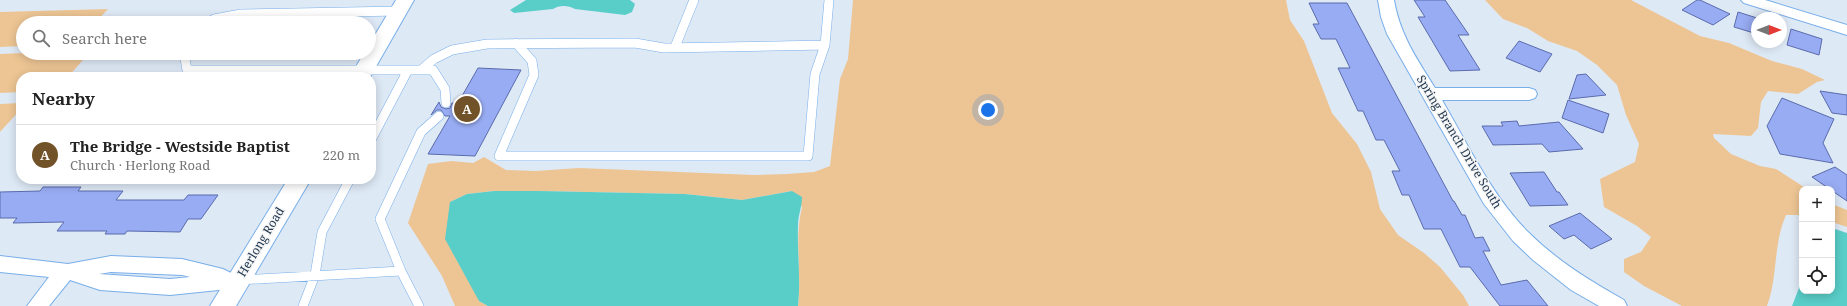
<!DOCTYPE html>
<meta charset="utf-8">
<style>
:root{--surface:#fff;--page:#f2f2f2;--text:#222;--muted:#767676;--line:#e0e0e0;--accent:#725228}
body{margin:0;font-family:"Noto Serif",serif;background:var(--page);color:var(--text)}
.controls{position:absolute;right:12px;bottom:12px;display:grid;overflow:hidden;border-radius:8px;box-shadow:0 2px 10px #0003}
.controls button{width:36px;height:36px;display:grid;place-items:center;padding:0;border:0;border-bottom:1px solid var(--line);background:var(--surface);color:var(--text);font:20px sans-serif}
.compass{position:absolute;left:1751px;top:12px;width:36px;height:36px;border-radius:50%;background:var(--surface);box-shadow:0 2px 10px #0003;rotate:90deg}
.you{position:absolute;left:988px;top:110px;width:14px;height:14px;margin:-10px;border:3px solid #fff;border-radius:50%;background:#1a73e8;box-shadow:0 0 0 6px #1a73e833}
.badge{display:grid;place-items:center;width:26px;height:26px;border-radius:50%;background:var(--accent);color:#fff;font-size:13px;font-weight:700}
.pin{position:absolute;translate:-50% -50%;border:2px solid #fff;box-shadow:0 1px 4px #0006}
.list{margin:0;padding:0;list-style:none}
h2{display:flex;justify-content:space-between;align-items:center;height:52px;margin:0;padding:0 16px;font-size:17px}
h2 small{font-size:13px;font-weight:400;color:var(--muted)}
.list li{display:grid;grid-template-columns:26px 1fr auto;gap:12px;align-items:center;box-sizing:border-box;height:60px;padding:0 16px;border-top:1px solid var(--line)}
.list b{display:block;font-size:15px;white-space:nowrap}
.list p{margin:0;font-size:13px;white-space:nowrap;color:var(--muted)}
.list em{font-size:13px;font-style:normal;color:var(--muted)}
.icon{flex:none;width:22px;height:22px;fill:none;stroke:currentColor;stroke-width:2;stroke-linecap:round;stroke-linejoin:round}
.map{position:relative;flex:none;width:1847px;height:306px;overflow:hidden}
.search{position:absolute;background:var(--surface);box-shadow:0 2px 10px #0003;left:16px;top:16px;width:360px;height:44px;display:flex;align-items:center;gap:10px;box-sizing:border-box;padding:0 14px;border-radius:22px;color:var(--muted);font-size:15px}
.panel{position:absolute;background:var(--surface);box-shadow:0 2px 10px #0003;left:16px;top:72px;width:360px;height:112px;border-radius:16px}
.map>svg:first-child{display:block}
.green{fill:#edc594}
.water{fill:#59cdc8}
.building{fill:#98acf3;stroke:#5a6bac}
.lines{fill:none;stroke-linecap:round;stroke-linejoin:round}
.service-casing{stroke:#78aee9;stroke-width:10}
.minor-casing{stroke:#78aee9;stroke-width:2}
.tertiary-casing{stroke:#78aee9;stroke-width:2}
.service{stroke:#fff;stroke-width:9}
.minor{fill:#fff;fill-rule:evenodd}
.tertiary{fill:#fff;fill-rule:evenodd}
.labels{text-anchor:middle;stroke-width:3;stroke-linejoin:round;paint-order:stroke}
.street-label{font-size:12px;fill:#233a52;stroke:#f5f5f5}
</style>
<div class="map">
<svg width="1847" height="306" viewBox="0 0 1847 306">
<rect width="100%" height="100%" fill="#dee9f6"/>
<!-- green -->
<path class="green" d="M853 0H1286L1290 20 1304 41 1332 113 1357 144 1371 172 1380 209 1398 235 1424 253 1440 267 1463 295 1469 306H798C802 273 794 239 802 207L792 191 742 200 685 194 539 191H494L467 194 450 202 479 301 488 306H455L442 276 408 223 428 164 451 161 473 163 484 157 506 170 536 171 579 168 754 175 787 174 814 172 830 166 840 79 848 59Z
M1485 0H1631L1700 36 1729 43 1772 61 1802 69 1825 80 1817 82 1798 94 1768 91 1761 102 1758 128 1751 136 1713 134 1714 138 1731 154 1760 166 1776 169 1807 189H1802V215H1786C1773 244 1778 277 1767 306H1682L1644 286 1624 272V259L1641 252 1651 237 1637 226 1604 207 1600 179 1635 162 1639 144 1626 115 1617 85 1597 65 1577 51 1548 41 1527 28 1503 19Z
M108 9 95 23H23V46L0 47V12Z
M23 53H89L68 77H21V92L0 93V54Z
M201 53H331L327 60H196Z
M21 103V109L0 132V104Z
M1832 204 1847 210V227L1832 222Z"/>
<!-- water -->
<path class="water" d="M526 0H630L635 4 632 12 625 15 575 9C568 5 559 5 553 9L514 13 510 10Z
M494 191H539L685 194 742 200 792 191 802 197C802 207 798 215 798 225 797 252 801 279 798 306H488L479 301 445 239 450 202 467 194Z
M1832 228 1847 233V306H1792L1799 288 1802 259V291H1832Z"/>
<!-- building -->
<path class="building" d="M1414 0H1445L1469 35H1458L1480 70 1450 71 1418 17H1425Z
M1697 0H1700L1730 14 1713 25 1682 10Z
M1309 3H1347L1453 201H1454L1462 215H1465L1475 238 1483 237 1490 251H1483L1501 285 1527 280 1548 306H1500L1470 267H1460L1441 229H1424L1409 195H1402L1392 171H1400L1384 140H1376L1363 111H1358L1338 68H1350L1336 39H1321L1313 24H1319Z
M1738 12 1757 18V34L1734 27Z
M1791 29 1822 39 1819 55 1787 45Z
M1519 41 1552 54 1540 72 1506 58Z
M478 68 521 70 475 156 428 154 450 116H445L441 110H437L431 115 439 102 441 107 446 109 450 108 452 103H458Z
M1586 74 1606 95 1569 99 1577 75Z
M1820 91 1847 95V115L1832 113Z
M1782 98 1834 119 1823 143 1833 163 1780 154 1767 126Z
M1568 100 1609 114 1603 133 1562 118Z
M1517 121 1519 126 1559 122 1583 149 1549 152 1542 144 1493 145 1482 126H1503L1501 122Z
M1835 167 1847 175V201L1812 177Z
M1544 172 1557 192H1559L1568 205 1530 206 1510 173Z
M43 187H81L78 191H123L116 200H184L188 195H218L201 219H188L180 232 127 231 125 234H105L107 231H57L64 222 13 223 17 218H0V192L40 191Z
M1580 213 1612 239 1591 249 1574 235 1564 239 1549 226Z"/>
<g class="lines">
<!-- service casing -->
<g class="service-casing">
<path id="service" d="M208 23 214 19 241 14 399 11
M516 43 532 61 534 75 499 156H808L815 74 825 45 829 0
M675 47 694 0
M184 53 187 70H433L445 89 446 103
M421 70 434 59 452 50 487 44 635 43 664 48 825 45
M371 140 408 70
M239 280 401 271
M303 306 315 275 322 232 350 179
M419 306 401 271 380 219 421 132 439 116"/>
</g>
<!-- minor casing -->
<g class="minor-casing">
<path id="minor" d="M1378 0H1394C1400 35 1417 59 1435 88H1529L1535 90 1537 94 1535 98 1529 100H1442C1467 143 1492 196 1528 232 1556 260 1590 281 1624 300L1627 306H1599L1571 290 1533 260 1513 241 1484 204 1387 34 1381 17Z
M1741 0H1765L1847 25V35L1744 3Z
M0 256 68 264 111 256 182 259 223 269 231 273 238 272 245 274 248 280 245 286 238 288 170 295 100 290 70 280 49 306H27L49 277 0 272ZM111 272 182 275 190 277 170 279 99 274Z"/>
</g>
<!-- tertiary casing -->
<g class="tertiary-casing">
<path id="tertiary" d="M396 0H414L370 77H350L364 53H369V45Z
M288 179H311L236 306H210Z"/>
</g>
<!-- service -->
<use href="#service" class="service"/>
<!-- minor -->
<use href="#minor" class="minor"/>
<!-- tertiary -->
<use href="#tertiary" class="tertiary"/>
</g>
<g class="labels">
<!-- street labels -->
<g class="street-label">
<text transform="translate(1459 142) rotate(59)" y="4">Spring Branch Drive South</text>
<text transform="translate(261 242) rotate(-59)" y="4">Herlong Road</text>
</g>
</g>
</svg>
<div class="controls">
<button>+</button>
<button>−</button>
<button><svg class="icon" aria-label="locate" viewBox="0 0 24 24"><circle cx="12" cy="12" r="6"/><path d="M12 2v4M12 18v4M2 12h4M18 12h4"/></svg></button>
</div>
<svg class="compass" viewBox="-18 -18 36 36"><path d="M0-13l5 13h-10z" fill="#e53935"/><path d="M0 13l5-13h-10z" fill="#767676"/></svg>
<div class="you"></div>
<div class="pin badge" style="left:467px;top:109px">A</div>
<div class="search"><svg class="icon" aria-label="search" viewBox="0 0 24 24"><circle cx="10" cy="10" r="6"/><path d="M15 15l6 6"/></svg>Search here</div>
<section class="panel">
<h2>Nearby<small></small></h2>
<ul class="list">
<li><span class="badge">A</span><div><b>The Bridge - Westside Baptist</b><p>Church · Herlong Road</p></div><em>220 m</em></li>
</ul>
</section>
</div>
